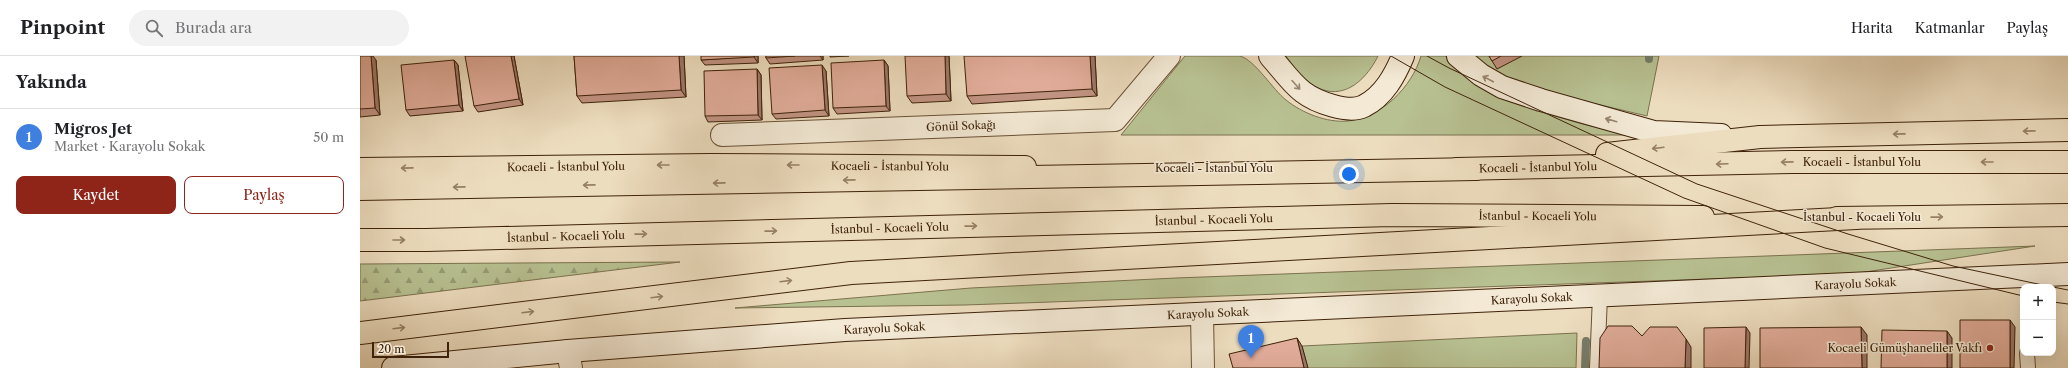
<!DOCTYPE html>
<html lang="tr">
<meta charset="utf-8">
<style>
:root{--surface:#fff;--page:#f2f2f2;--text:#202124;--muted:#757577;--line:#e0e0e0;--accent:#8f2418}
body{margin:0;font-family:"Libre Caslon Text",serif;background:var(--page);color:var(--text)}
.controls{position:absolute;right:12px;bottom:12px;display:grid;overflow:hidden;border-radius:8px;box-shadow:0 4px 16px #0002}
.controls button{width:36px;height:36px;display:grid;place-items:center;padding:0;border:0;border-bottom:1px solid var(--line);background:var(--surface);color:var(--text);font:20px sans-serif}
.scale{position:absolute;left:12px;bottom:10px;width:77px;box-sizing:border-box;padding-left:4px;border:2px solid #3e2209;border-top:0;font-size:11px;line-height:14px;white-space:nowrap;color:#3e2209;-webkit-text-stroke:3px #f3e9d5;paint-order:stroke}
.you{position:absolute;left:989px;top:118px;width:14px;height:14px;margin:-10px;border:3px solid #fff;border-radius:50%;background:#1a73e8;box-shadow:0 0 0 6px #1a73e833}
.badge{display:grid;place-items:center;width:26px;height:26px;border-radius:50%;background:var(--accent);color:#fff;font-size:13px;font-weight:700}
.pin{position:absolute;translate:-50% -33px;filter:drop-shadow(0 1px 2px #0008)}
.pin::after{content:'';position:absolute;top:21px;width:14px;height:12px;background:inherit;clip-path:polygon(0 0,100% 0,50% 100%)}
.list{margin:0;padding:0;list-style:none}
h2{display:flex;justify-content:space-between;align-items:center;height:52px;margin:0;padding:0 16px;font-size:17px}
h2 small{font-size:13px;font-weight:400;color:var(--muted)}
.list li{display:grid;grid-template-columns:26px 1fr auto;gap:12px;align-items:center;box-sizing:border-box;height:56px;padding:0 16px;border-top:1px solid var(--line)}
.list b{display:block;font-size:15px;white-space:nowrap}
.list p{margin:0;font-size:13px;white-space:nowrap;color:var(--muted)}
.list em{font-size:13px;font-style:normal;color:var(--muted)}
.actions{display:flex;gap:8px;padding:12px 16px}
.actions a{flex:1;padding:9px 0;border:1px solid var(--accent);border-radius:8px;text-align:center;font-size:14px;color:var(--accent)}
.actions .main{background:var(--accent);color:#fff}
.icon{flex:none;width:22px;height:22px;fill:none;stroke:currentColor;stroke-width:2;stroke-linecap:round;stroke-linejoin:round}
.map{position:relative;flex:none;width:1708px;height:312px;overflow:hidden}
header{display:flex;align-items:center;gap:24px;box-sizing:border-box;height:56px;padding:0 20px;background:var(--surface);border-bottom:1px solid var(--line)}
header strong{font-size:19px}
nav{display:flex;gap:22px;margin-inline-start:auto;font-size:14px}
.search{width:280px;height:36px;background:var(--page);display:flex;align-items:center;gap:10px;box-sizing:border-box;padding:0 14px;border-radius:22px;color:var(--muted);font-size:15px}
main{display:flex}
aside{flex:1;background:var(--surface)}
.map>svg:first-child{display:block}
.green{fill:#b8c192;stroke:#7b724e}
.forest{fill:url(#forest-firs);stroke:#7b724e}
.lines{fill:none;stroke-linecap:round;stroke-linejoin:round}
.stream{stroke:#757e6d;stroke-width:8}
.service-casing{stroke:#6a5136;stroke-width:16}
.minor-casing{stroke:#6a5136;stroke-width:24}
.secondary-casing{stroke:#3e2209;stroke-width:24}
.trunk-casing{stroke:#3e2209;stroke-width:24}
.motorway-casing{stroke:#3e2209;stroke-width:24}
.service{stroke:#f3e9d5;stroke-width:14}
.minor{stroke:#f3e9d5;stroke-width:22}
.secondary{stroke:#f3e9d5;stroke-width:22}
.trunk{stroke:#edddbf;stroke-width:22}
.motorway{stroke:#edddbf;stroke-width:22}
.tram{stroke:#3e2209;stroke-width:1}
.wall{fill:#c29484;stroke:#3e2209}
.shaded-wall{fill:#9e786c;stroke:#3e2209}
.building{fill:#e1ac9a;stroke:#3e2209}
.oneway{stroke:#98866f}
.oneway2{stroke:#968064}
.poi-dot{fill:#8f2418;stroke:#f3e9d5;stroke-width:1.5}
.labels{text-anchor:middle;stroke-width:3;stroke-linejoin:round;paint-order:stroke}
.street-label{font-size:11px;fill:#3e2209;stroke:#f3e9d5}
.poi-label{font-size:11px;fill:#3e2209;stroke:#f3e9d5;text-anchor:end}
</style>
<header>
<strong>Pinpoint</strong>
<div class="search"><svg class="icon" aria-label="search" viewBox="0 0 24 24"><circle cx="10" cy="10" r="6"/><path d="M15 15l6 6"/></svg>Burada ara</div>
<nav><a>Harita</a><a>Katmanlar</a><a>Paylaş</a></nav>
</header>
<main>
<aside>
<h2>Yakında<small></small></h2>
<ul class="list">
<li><span class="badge" style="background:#3f7fe0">1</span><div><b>Migros Jet</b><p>Market · Karayolu Sokak</p></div><em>50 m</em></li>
</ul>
<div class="actions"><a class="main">Kaydet</a><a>Paylaş</a></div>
</aside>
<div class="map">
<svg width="1708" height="312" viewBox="0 0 1708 312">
<defs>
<pattern id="forest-firs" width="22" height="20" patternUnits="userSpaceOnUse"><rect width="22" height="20" fill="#b8c192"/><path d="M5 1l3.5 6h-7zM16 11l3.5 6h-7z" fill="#979c75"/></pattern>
</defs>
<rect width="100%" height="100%" fill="#edddbf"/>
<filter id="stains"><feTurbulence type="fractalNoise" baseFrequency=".005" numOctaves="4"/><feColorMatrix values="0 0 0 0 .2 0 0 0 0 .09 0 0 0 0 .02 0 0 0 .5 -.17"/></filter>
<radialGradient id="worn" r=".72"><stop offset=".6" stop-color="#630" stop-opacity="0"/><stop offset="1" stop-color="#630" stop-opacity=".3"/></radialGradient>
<!-- green -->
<path class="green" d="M825 0C837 0 870 0 880 0 895 4 913 34 926 44 942 57 967 67 988 65 1021 62 1052 31 1061 0H1085C1137 47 1202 64 1268 79H761Z
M926 0H1018C1003 30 976 49 946 24 938 18 932 8 926 0Z
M1111 0H1299L1287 60 1190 37 1143 22Z
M1675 190 1492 218 605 249 375 252 611 232 816 222Z
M1217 277 1216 312H948L942 290Z"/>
<!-- forest -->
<path class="forest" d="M320 206 0 245V208Z"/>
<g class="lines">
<!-- stream -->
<path class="stream" d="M1289 3V0
M1225 312 1226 285"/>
<!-- service casing -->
<g class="service-casing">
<path id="service" d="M1667 297 1668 312
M1237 312 1240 240"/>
</g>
<!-- minor casing -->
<g class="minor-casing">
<g id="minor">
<path id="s1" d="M362 79 755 64 809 0"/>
<path d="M842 259 843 312"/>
<path d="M208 295 211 312"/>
</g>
</g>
<!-- secondary casing -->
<g class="secondary-casing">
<g id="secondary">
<path d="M910 0C920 11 931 27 943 36 956 46 989 58 1004 50 1024 40 1035 19 1043 0"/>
<path d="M1098 0 1121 19 1142 31 1181 44 1294 76 1361 79"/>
<path id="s2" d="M33 312 208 295 485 274 1708 218"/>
</g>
</g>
<!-- trunk casing -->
<g class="trunk-casing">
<g id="trunk">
<path d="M1247 98 1400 81 1708 74"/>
<path id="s3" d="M0 113 351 109 665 111"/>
<path id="s4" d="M1097 113 1432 106H1708"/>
<path d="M1477 162 1708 159"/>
<path id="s5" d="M0 184H67L1032 159 1343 161"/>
</g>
</g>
<!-- motorway casing -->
<g class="motorway-casing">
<path id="motorway" d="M0 133 1116 113
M0 277 491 217 1496 162"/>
</g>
<!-- service -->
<use href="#service" class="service"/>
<!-- minor -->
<use href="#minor" class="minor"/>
<!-- secondary -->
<use href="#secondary" class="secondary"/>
<!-- trunk -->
<use href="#trunk" class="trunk"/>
<!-- motorway -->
<use href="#motorway" class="motorway"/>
<!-- tram -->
<path class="tram" d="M1031 0 1085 31 1324 142 1465 192 1663 240
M1067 0 1089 12 1337 128 1488 178 1593 210 1692 231
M1693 231 1708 234
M1693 246 1708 248"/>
</g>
<!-- wall -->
<path class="wall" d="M0 0 16 4 20 59 0 61Z
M154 0 163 49 118 56 114 50Z
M214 0H324L326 41 222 47 217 40Z
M398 0V7L345 9 341 4Z
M406 0H463V4L410 8 406 2Z
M470 0H489L470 1Z
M589 0 591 45 552 47 547 40Z
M735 0 737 40 612 48 607 40Z
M1129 0H1162L1137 13Z
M94 4 98 9 103 55 50 60 46 54Z
M524 4 528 10 530 55 477 58 473 52Z
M397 13 401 19 402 64 348 66 345 60Z
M466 15 469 60 416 63 412 58Z"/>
<!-- shaded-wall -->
<path class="shaded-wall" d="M11 0H13L16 4 20 59 15 52Z
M151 0H154L163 49 159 43Z
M319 0H324L326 41 321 34Z
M394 0H398V7L394 1Z
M460 0H463V4Z
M585 0H589L591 45 586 38Z
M730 0H735L737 40 732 33Z
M94 4 98 9 103 55 99 49Z
M524 4 528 10 530 55 526 50Z
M462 9 466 15 469 60 465 54Z
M397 13 401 19 402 64 398 59Z
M1650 264 1655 271 1654 312H1650Z
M1386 271 1390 277 1389 312H1385Z
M1501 271 1507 279V312H1502Z
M1587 275 1592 282V312H1587Z
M937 282 942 290 948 312H944Z
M1326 283 1331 291V312H1325Z"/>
<!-- building -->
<path class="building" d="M0 0H11L15 52 0 53Z
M105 0H151L159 43 114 50Z
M214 0H319L321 34 217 40Z
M341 0H394V1L341 4Z
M406 0H435L406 2Z
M545 0H585L586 38 547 40Z
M604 0H730L732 33 607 40Z
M1129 0H1141L1132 5Z
M94 4 99 49 46 54 41 9Z
M524 4 526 50 473 52 471 7Z
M462 9 465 54 412 58 409 12Z
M397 13 398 59 345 60 344 15Z
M1600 264H1650V312H1600Z
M1248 270H1272L1282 280 1290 271H1317L1326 283 1325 312H1239L1240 282Z
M1386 271 1385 312H1344V272Z
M1501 271 1502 312H1400V272Z
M1522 274 1587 275V312H1521Z
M937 282 944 312H873L869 298Z"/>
<!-- one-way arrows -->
<defs><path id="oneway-shaft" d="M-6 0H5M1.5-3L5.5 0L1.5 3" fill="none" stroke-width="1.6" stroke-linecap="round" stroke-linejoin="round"/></defs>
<g class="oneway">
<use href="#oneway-shaft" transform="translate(1128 23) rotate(-152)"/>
<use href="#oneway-shaft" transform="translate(936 29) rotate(48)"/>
<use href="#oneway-shaft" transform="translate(1251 64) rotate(-164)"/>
</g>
<g class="oneway2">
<use href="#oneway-shaft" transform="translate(1669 75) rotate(179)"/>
<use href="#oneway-shaft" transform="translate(1539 78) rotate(179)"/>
<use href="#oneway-shaft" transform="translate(1298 92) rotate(173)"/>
<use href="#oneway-shaft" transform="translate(1427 106) rotate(179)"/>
<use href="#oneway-shaft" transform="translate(1627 106) rotate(180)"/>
<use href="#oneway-shaft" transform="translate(1362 108) rotate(178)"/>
<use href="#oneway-shaft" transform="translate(303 109) rotate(180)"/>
<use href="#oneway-shaft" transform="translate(433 109) rotate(-180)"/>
<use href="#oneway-shaft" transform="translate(47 112) rotate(179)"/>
<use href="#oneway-shaft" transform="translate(489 124) rotate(179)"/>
<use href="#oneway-shaft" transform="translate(359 127) rotate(179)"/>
<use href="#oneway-shaft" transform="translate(229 129) rotate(179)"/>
<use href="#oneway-shaft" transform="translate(99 131) rotate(179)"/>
<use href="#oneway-shaft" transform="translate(1577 161) rotate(-1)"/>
<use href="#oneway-shaft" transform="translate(611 170) rotate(-1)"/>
<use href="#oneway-shaft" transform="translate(411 175) rotate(-1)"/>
<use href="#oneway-shaft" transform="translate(281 178) rotate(-1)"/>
<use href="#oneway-shaft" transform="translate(39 184)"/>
<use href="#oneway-shaft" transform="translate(426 225) rotate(-7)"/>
<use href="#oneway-shaft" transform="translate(297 241) rotate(-7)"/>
<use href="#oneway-shaft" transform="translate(168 256) rotate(-7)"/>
<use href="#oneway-shaft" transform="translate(39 272) rotate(-7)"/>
</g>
<!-- markers -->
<circle class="poi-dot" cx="1630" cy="292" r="4"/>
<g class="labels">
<!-- street labels -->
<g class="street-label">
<text dy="4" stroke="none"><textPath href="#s1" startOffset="239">Gönül Sokağı</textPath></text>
<text dy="4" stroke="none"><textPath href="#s4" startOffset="405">Kocaeli - İstanbul Yolu</textPath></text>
<text dy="4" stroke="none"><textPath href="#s3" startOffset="206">Kocaeli - İstanbul Yolu</textPath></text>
<text dy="4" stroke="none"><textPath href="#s3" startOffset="530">Kocaeli - İstanbul Yolu</textPath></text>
<text x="854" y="116">Kocaeli - İstanbul Yolu</text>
<text dy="4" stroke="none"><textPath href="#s4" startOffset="81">Kocaeli - İstanbul Yolu</textPath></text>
<text dy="4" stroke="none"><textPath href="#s5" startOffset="1178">İstanbul - Kocaeli Yolu</textPath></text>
<text x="1502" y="165">İstanbul - Kocaeli Yolu</text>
<text dy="4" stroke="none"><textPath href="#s5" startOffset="854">İstanbul - Kocaeli Yolu</textPath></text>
<text dy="4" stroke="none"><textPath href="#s5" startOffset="530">İstanbul - Kocaeli Yolu</textPath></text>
<text dy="4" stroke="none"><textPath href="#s5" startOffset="206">İstanbul - Kocaeli Yolu</textPath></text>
<text dy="4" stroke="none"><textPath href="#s2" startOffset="1465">Karayolu Sokak</textPath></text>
<text dy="4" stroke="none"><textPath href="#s2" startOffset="1141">Karayolu Sokak</textPath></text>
<text dy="4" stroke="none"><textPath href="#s2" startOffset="817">Karayolu Sokak</textPath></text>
<text dy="4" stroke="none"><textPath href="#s2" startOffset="493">Karayolu Sokak</textPath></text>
</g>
<!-- poi labels -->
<g class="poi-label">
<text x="1622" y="296">Kocaeli Gümüşhaneliler Vakfı</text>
</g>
</g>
<rect width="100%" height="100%" filter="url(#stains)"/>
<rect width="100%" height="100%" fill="url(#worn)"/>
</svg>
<div class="controls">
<button>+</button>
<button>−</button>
</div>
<div class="scale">20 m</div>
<div class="you"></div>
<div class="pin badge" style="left:891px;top:302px;background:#3f7fe0">1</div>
</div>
</main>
